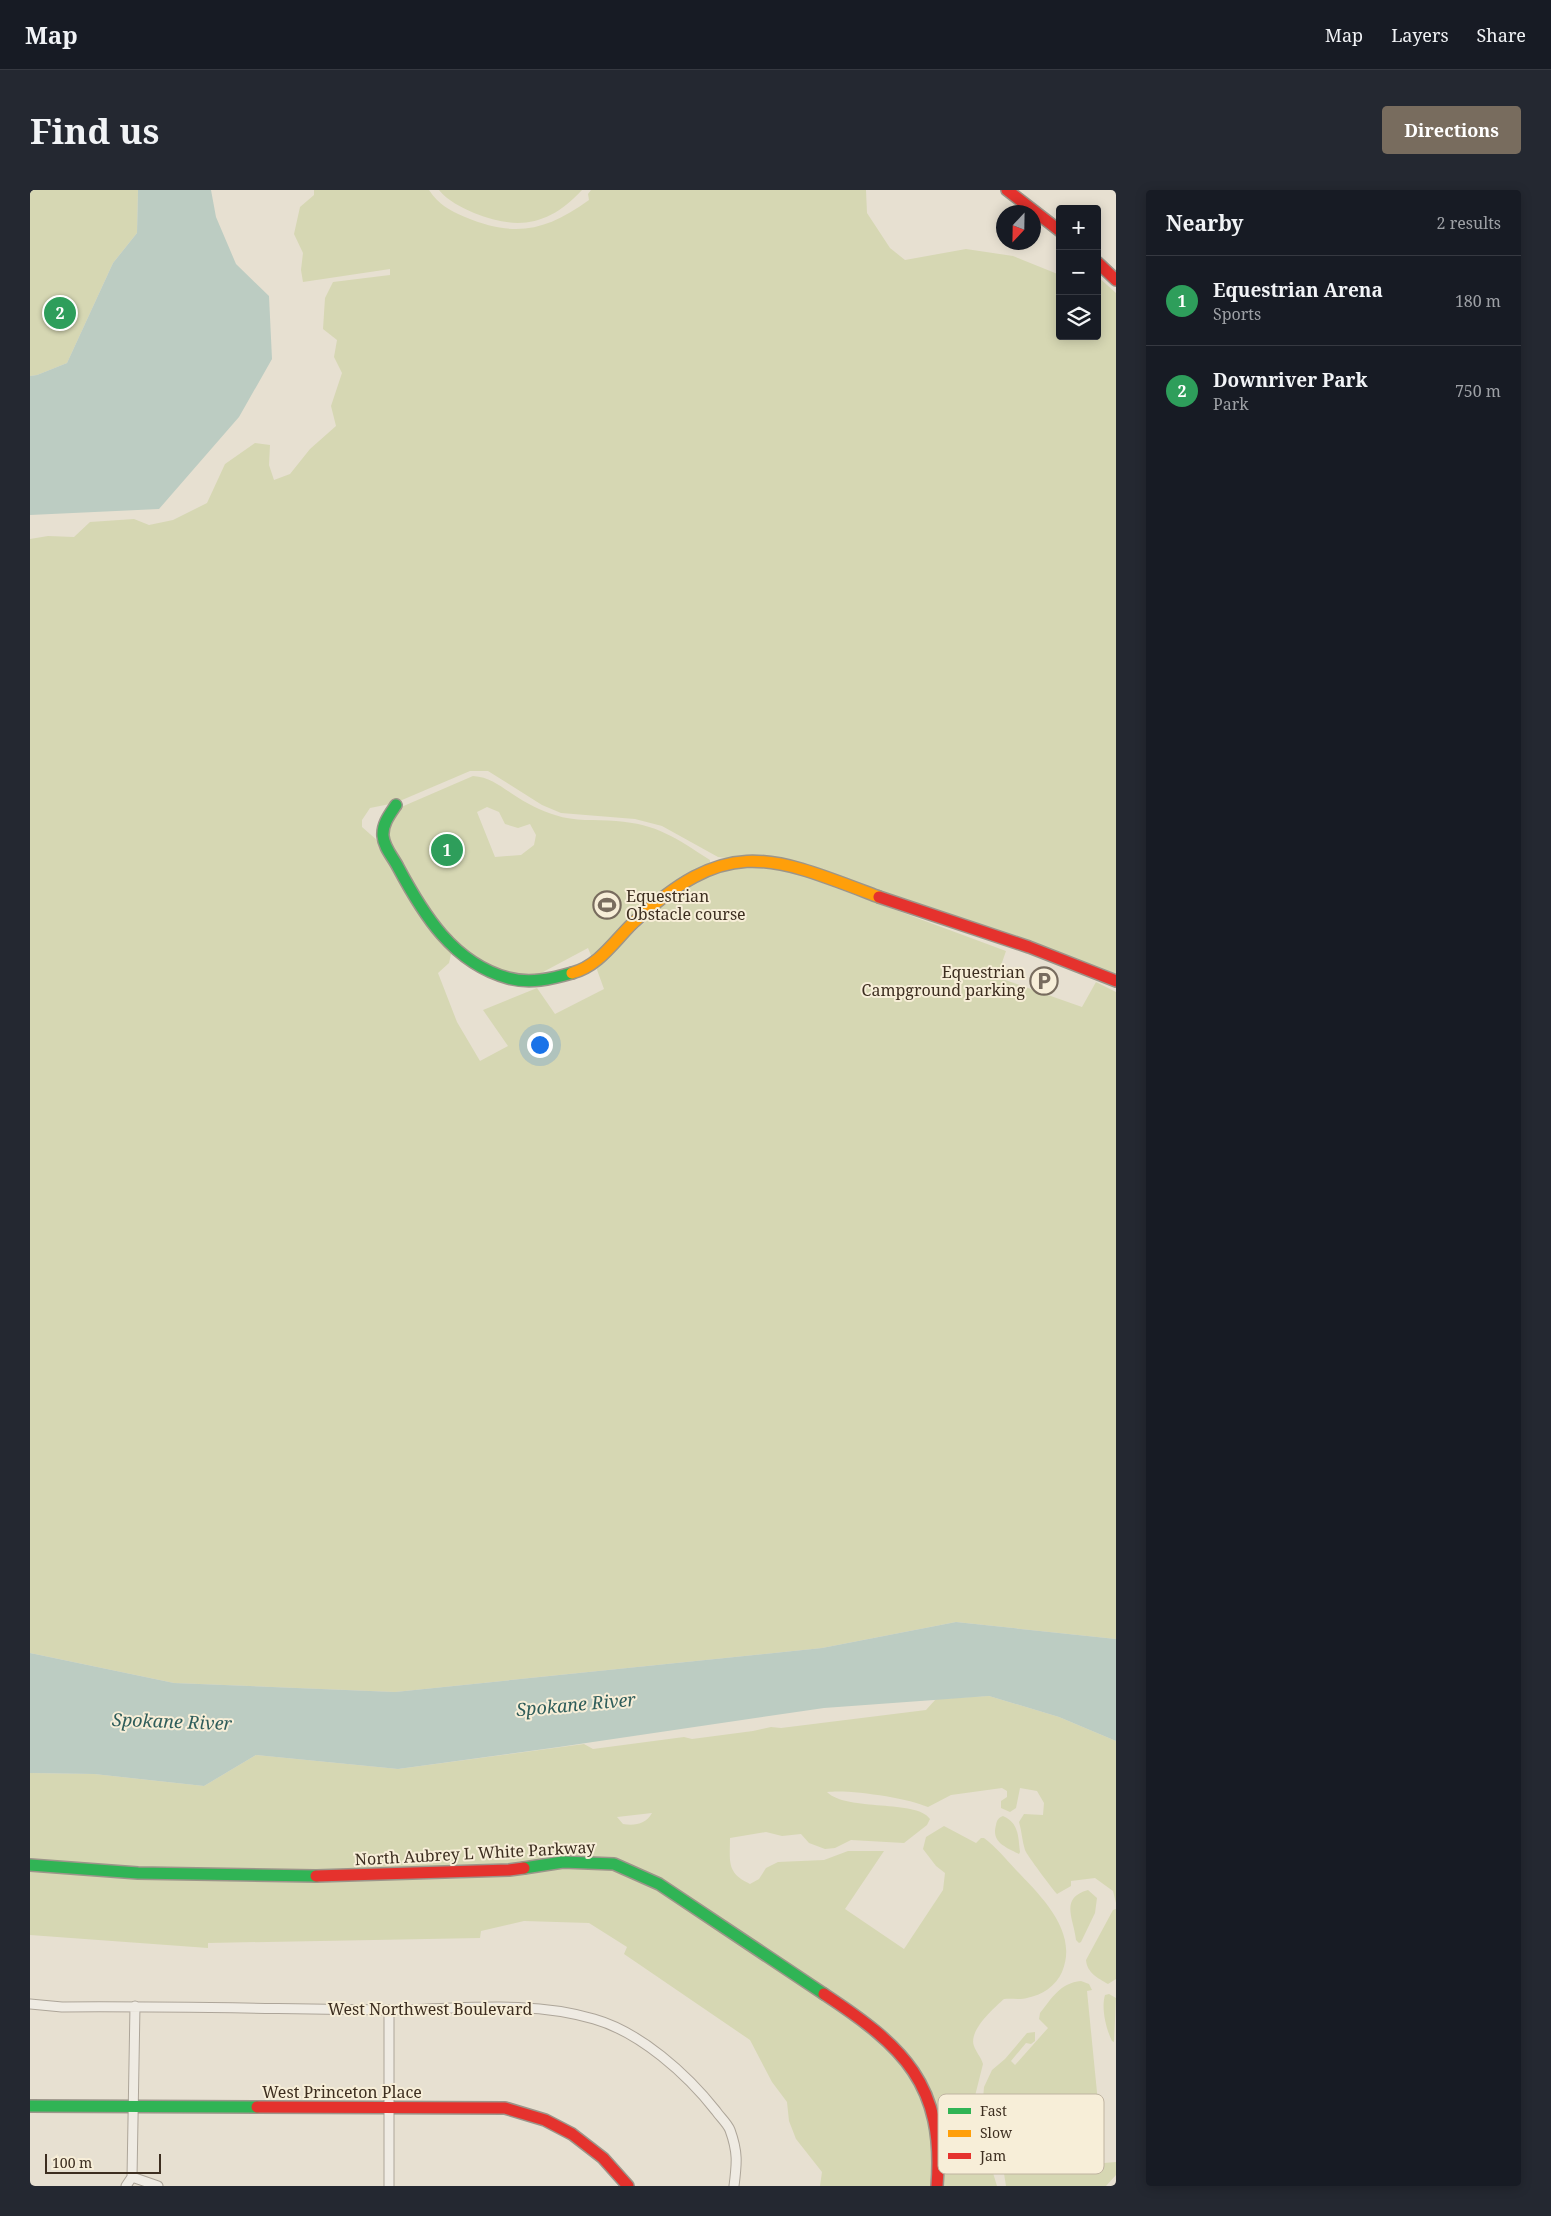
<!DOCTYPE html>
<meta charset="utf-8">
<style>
:root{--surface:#171b24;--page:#242831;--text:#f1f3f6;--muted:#9ea1a6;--line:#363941;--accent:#786c5e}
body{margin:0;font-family:"Noto Serif",serif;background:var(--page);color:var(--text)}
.controls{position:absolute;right:15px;top:15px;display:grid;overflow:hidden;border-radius:5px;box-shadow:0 2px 12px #0003}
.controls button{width:45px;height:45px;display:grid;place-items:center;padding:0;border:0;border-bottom:1px solid var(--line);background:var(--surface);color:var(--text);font:25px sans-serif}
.compass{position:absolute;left:966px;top:15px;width:45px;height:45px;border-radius:50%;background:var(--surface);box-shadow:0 2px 12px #0003;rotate:202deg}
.scale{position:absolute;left:15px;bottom:12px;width:116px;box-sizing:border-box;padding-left:5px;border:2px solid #3d2e20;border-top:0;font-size:14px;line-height:18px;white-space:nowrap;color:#3d2e20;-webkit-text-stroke:4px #f7eed8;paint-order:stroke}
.you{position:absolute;left:509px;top:854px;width:18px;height:18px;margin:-12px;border:4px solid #fff;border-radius:50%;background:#1a73e8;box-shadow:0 0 0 8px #1a73e833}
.badge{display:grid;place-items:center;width:32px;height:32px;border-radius:50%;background:var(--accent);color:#fff;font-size:16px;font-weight:700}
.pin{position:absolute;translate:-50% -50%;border:2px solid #fff;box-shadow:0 1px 5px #0006}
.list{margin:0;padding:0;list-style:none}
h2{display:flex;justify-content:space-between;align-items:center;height:65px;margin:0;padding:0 20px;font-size:21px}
h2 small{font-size:16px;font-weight:400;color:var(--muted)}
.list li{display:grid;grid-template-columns:32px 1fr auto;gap:15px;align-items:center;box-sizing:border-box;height:90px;padding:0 20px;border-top:1px solid var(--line)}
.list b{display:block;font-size:19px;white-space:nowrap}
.list p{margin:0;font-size:16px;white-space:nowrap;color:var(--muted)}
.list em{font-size:16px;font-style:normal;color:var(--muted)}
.icon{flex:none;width:28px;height:28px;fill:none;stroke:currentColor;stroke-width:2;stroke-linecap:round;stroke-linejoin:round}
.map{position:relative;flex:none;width:1086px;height:1996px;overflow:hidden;border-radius:5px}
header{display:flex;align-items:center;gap:30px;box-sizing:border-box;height:70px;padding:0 25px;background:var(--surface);border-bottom:1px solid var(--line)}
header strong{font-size:24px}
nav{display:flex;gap:28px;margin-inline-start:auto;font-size:18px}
.intro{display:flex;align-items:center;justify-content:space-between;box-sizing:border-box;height:120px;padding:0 30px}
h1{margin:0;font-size:35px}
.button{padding:12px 22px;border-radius:5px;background:var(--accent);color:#fff;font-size:18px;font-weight:700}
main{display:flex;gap:30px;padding:0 30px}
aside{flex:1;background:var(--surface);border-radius:5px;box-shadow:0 2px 12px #0003}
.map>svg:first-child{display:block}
.green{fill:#d6d7b3;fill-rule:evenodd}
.water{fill:#bcccc2}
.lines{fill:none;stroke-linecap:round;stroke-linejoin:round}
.street-casing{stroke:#ada599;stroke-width:11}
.fast-casing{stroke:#9c958a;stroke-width:14}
.slow-casing{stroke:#9c958a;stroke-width:14}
.jam-casing{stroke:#9c958a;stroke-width:14}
.street{stroke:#efebe3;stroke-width:9}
.fast{stroke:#30b455;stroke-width:11}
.slow{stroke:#ff9f0a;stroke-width:11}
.jam{stroke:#e5322d;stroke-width:11}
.labels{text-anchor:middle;stroke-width:4;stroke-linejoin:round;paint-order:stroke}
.poi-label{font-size:16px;fill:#3d2e20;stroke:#f7eed8;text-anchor:start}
.street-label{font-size:16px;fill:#3d2e20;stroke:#f7eed8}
.water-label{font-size:18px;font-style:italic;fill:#2f5d5a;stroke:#f7eed8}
.key{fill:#f7eed8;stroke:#bfb4a1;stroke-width:1}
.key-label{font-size:14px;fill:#3d2e20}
</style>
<header>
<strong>Map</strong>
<nav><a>Map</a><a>Layers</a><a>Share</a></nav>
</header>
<div class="intro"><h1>Find us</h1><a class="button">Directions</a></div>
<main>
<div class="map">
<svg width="1086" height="1996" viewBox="0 0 1086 1996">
<rect width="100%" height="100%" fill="#e7e0d1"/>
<!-- green -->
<path class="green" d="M0 0H108L107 43 83 73 37 173 7 185 0 186Z
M284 0H399C409 15 419 20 435 27 485 48 516 41 559 10L558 4 561 0H836L837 23 860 58 875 70 936 59 983 66 1030 85V146H1067V86L1086 103V788L784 679 688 667 632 636 605 629 531 623 512 615 458 581H440L365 613 340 618 332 630V637L348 651 422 760 419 773 408 783 427 832 450 871 478 856 453 820 507 798 525 824 574 799 566 777 643 706 688 680 727 675 763 682 976 761 967 787 1052 817 1066 792 1086 802V1449L926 1432 792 1458 365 1502 144 1493 0 1463V349L18 346 44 347 60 332 104 329 119 335 143 330 177 313 195 274 225 253 240 255 239 275 244 290 260 284 280 259 306 236 301 216 312 183 304 167 307 150 293 139 295 108 303 92 360 85V79L273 92 271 80 273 63 264 44 270 17 284 5Z
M409 0H552C520 35 488 41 444 23 431 17 418 11 409 0Z
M443 586C460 587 470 596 484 605 496 613 511 621 525 625 545 632 565 629 586 631 627 634 646 648 680 670V675L562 768 558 758 500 789 490 788 443 768 392 717 360 659 357 637 369 618ZM457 617 469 622 475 634 488 638 500 634 506 645 504 655 491 665 465 667 447 622Z
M959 1506 1029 1527 1086 1551V1713L1083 1701 1065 1688 1041 1691V1696L1027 1704C1024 1701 996 1664 995 1660 992 1651 992 1642 989 1632L994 1624 1013 1625 1014 1613 1007 1601 990 1598 986 1618 980 1622 971 1618V1611L977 1607V1601L972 1598 921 1605 898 1617C878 1608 819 1599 797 1602 817 1622 887 1609 900 1629L897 1635 874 1653 821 1650 805 1658 795 1659 779 1653 771 1644 752 1646 736 1642 700 1648C700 1671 696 1683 720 1694L729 1689 736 1678 748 1672 794 1670 818 1661H854L815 1719 874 1759 913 1700 915 1683 906 1676 893 1659 896 1647 914 1636 946 1653 951 1648H954C966 1657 976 1669 986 1680 1011 1706 1049 1742 1032 1782 1026 1796 1012 1805 997 1808 990 1810 982 1808 974 1809 964 1818 938 1841 944 1856 946 1862 951 1867 953 1874L944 1910 949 1937 967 1996H908L900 1901 834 1827 585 1673 406 1681H142L0 1671V1583L64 1584 174 1596 226 1565 368 1579 554 1554 563 1559 654 1547 662 1549 723 1541 741 1537 751 1538 896 1520 906 1509ZM622 1623C616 1634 605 1636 593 1634L587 1627Z
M973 1626C989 1633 988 1646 990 1662L989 1664C975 1657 961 1652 966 1635 967 1630 968 1628 973 1626Z
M548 1676 587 1680 624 1698 777 1796 843 1842 874 1871 891 1899 900 1926 903 1972 902 1996H790L792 1982 766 1949 759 1931 757 1912 742 1892 720 1850 594 1764 597 1757 559 1733 494 1731 451 1741 450 1748 178 1753V1758L0 1745V1678L45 1683 221 1692 421 1689 477 1685Z
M1058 1700 1067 1708 1065 1723 1051 1752 1049 1753 1046 1750C1044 1729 1029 1708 1058 1700Z
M1086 1719V1789L1078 1794C1068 1788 1057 1783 1056 1770L1083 1720Z
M1051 1791 1059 1794 1062 1800 1057 1801 1074 1973 1086 1972V1985L1076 1996H976L973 1977 956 1936 953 1909 954 1897 962 1880 975 1869 997 1843 1005 1842V1851L1001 1854 996 1853 981 1871 985 1875 1018 1838 1009 1829 1010 1823C1022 1808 1030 1793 1051 1791Z
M1079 1804 1086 1808 1084 1852 1082 1851C1076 1839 1071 1818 1075 1805Z"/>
<!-- water -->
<path class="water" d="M108 0H181L186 27 206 74 239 106 242 169 209 227 129 319 0 325V186L7 185 37 173 83 73 107 43Z
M926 1432 1086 1449V1551L1029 1527 959 1506 794 1518 529 1557 368 1579 226 1565 174 1596 64 1584 0 1583V1463L144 1493 365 1502 792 1458Z"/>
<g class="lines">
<!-- street casing -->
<g class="street-casing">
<path id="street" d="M0 1814 32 1817C140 1816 248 1819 357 1820 425 1820 498 1809 564 1829 610 1842 657 1884 686 1921 690 1927 697 1933 700 1940 708 1962 707 1973 704 1996
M359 1820V1996
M102 1987 128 1996
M96 1996 102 1987 105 1816"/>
</g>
<!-- fast casing -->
<g class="fast-casing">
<path id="fast" d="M366 615C360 624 352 634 353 646 354 658 363 667 368 677 393 724 423 773 478 788 500 794 521 789 542 783
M0 1675 108 1683 286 1686
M494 1678 533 1672 584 1674 629 1694 794 1804
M0 1916 227 1917"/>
</g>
<!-- slow casing -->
<g class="slow-casing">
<path id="slow" d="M542 783C569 776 584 751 603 733 698 645 739 665 849 707"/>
</g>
<!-- jam casing -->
<g class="jam-casing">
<path id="jam" d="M977 0 1030 41
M1067 72 1086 90
M849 707 999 757 1086 791
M286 1686 479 1680 494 1678
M794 1804C873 1856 915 1894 907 1996
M227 1917 475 1918 515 1930 542 1944 573 1968 598 1996"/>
</g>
<!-- street -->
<use href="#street" class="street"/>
<!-- fast -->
<use href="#fast" class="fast"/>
<!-- slow -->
<use href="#slow" class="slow"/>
<!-- jam -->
<use href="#jam" class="jam"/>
</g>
<!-- icons -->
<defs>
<g id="stadium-ring" transform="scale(1.4375)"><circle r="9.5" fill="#f7eed8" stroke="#786c5e" stroke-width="1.5"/><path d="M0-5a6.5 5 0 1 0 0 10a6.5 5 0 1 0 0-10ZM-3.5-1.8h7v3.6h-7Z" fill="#786c5e"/></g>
<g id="parking-ring" transform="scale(1.4375)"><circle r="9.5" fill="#f7eed8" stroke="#786c5e" stroke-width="1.5"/><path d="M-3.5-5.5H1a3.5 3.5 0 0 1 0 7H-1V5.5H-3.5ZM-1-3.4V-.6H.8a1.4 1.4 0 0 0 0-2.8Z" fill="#786c5e"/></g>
</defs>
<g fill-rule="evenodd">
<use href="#stadium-ring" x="577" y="715"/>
<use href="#parking-ring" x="1014" y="791"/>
</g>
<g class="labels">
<!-- poi labels -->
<g class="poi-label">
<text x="596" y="712">Equestrian<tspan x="596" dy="18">Obstacle course</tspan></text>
<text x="995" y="788" text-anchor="end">Equestrian<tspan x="995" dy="18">Campground parking</tspan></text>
</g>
<!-- street labels -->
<g class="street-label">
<text transform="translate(445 1663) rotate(-3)" y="6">North Aubrey L White Parkway</text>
<text x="400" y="1825">West Northwest Boulevard</text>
<text x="312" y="1908">West Princeton Place</text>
</g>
<!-- water labels -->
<g class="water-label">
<text transform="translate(546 1515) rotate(-5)" y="6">Spokane River</text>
<text transform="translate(142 1532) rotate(2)" y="6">Spokane River</text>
</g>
</g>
<!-- legend -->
<rect x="908" y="1904" width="166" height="80" rx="8" class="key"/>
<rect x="918" y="1918" width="23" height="6" fill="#30b455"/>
<rect x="918" y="1940" width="23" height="7" fill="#ff9f0a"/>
<rect x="918" y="1963" width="23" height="6" fill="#e5322d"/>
<g class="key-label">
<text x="950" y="1926">Fast</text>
<text x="950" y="1948">Slow</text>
<text x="950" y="1971">Jam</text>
</g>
</svg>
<div class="controls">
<button>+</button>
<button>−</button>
<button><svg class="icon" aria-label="layers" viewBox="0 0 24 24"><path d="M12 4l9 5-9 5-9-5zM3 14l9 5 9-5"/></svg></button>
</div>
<svg class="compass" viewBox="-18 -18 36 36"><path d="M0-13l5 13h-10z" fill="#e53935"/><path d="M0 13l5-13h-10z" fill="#9ea1a6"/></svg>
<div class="scale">100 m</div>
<div class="you"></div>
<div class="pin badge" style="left:417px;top:660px;background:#2e9e5b">1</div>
<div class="pin badge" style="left:30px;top:123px;background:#2e9e5b">2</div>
</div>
<aside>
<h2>Nearby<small>2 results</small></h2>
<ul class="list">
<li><span class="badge" style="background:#2e9e5b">1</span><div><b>Equestrian Arena</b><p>Sports</p></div><em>180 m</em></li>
<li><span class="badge" style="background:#2e9e5b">2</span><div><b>Downriver Park</b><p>Park</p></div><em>750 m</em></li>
</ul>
</aside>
</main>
